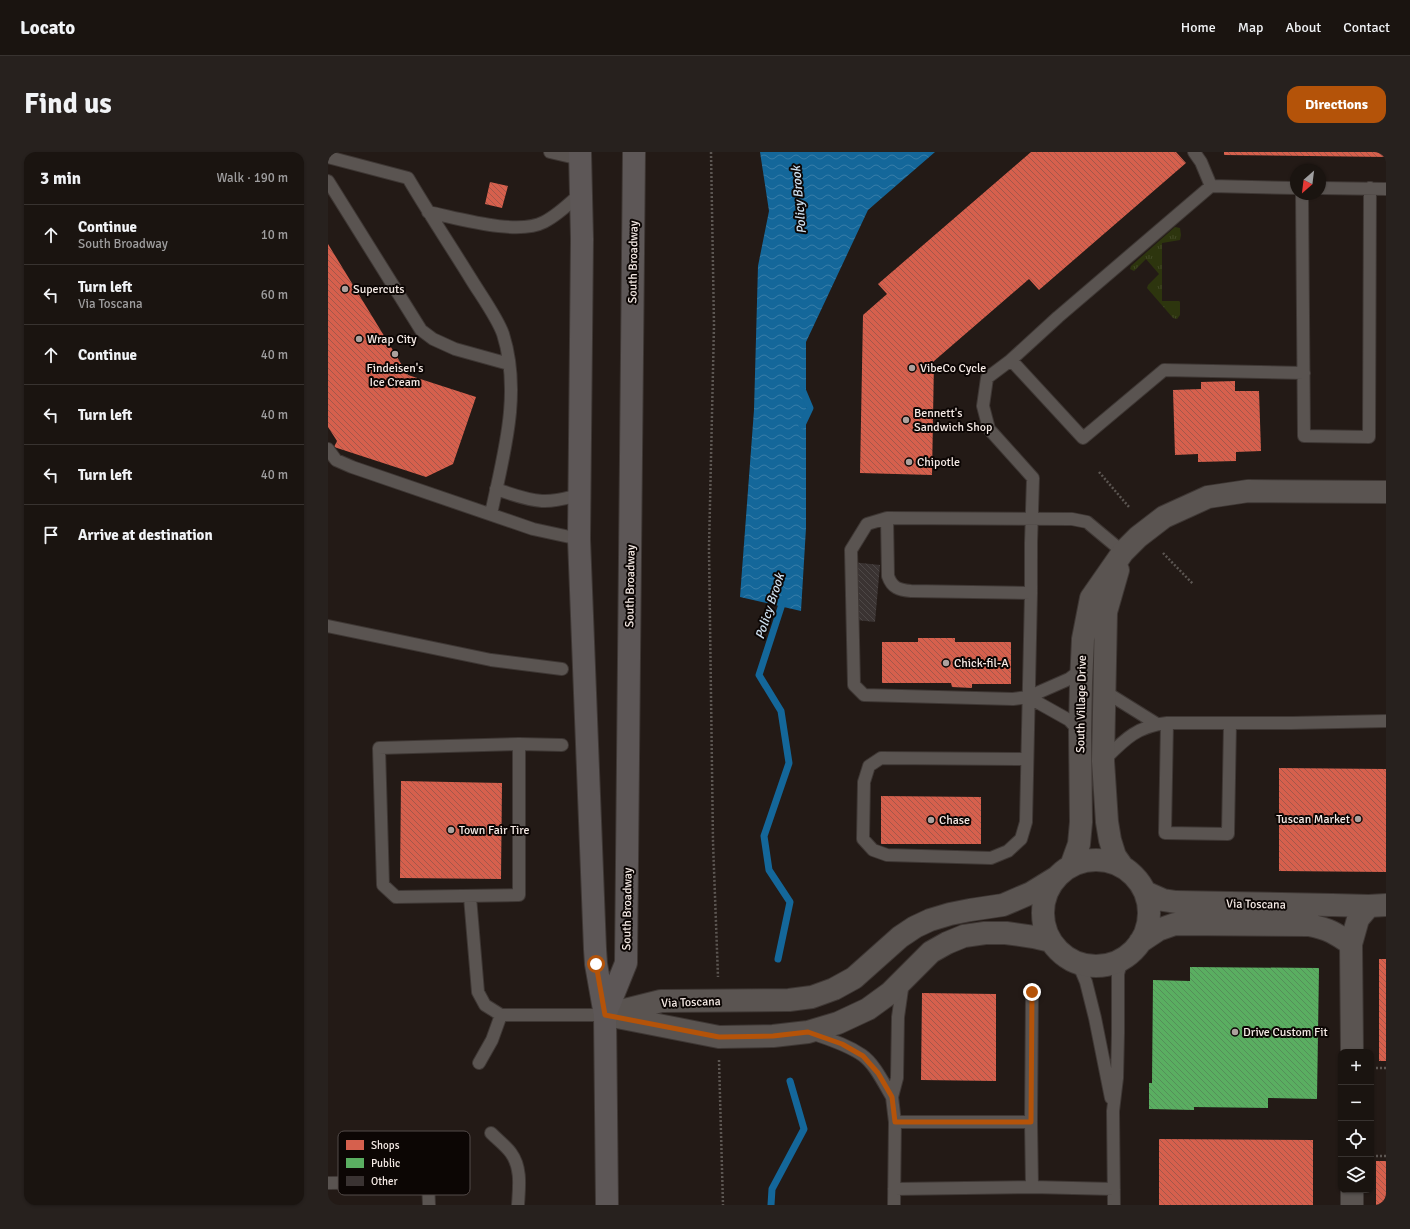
<!DOCTYPE html>
<meta charset="utf-8">
<style>
:root{--surface:#1a1410;--page:#27211e;--text:#f1f3f6;--muted:#9f9e9f;--line:#383330;--accent:#b45309}
body{margin:0;font-family:Signika,sans-serif;background:var(--page);color:var(--text)}
.controls{position:absolute;right:12px;bottom:12px;display:grid;overflow:hidden;border-radius:8px;box-shadow:0 1px 3px #0004}
.controls button{width:36px;height:36px;display:grid;place-items:center;padding:0;border:0;border-bottom:1px solid var(--line);background:var(--surface);color:var(--text);font:20px sans-serif}
.compass{position:absolute;left:962px;top:12px;width:36px;height:36px;border-radius:50%;background:var(--surface);box-shadow:0 1px 3px #0004;rotate:208deg}
.stop{position:absolute;width:12px;height:12px;margin:-9px;border:3px solid #b45309;border-radius:50%;background:#fff}
.stop.end{background:#b45309;border-color:#fff;box-shadow:0 1px 4px #0008}
.list{margin:0;padding:0;list-style:none}
h2{display:flex;justify-content:space-between;align-items:center;height:52px;margin:0;padding:0 16px;font-size:17px}
h2 small{font-size:13px;font-weight:400;color:var(--muted)}
.list li{display:grid;grid-template-columns:26px 1fr auto;gap:12px;align-items:center;box-sizing:border-box;height:60px;padding:0 16px;border-top:1px solid var(--line)}
.list b{display:block;font-size:15px;white-space:nowrap}
.list p{margin:0;font-size:13px;white-space:nowrap;color:var(--muted)}
.list em{font-size:13px;font-style:normal;color:var(--muted)}
.icon{flex:none;width:22px;height:22px;fill:none;stroke:currentColor;stroke-width:2;stroke-linecap:round;stroke-linejoin:round}
.map{position:relative;flex:none;width:1058px;height:1053px;overflow:hidden;border-radius:12px}
header{display:flex;align-items:center;gap:24px;box-sizing:border-box;height:56px;padding:0 20px;background:var(--surface);border-bottom:1px solid var(--line)}
header strong{font-size:19px}
nav{display:flex;gap:22px;margin-inline-start:auto;font-size:14px}
.intro{display:flex;align-items:center;justify-content:space-between;box-sizing:border-box;height:96px;padding:0 24px}
h1{margin:0;font-size:28px}
.button{padding:10px 18px;border-radius:12px;background:var(--accent);color:#fff;font-size:14px;font-weight:700}
main{display:flex;gap:24px;padding:0 24px}
aside{flex:1;background:var(--surface);border-radius:12px;box-shadow:0 1px 3px #0004}
.map>svg:first-child{display:block}
.grass{fill:url(#grass-tufts)}
.water{fill:url(#water-waves)}
.shops{fill:url(#shops-back-hatch)}
.public{fill:url(#public-back-hatch)}
.lines{fill:none;stroke-linecap:round;stroke-linejoin:round}
.stream{stroke:#14679a;stroke-width:7}
.building{fill:url(#building-back-hatch)}
.lane-casing{stroke:#3e3734;stroke-width:14}
.secondary-casing{stroke:#3e3734;stroke-width:24}
.primary-casing{stroke:#3e3734;stroke-width:24}
.path{stroke:#5c5652;stroke-width:2.5;stroke-dasharray:2 2;stroke-linecap:butt}
.lane{stroke:#5a5451;stroke-width:12}
.secondary{stroke:#5a5451;stroke-width:22}
.primary{stroke:#5d5757;stroke-width:22}
.route{stroke:#b45309;stroke-width:5}
.poi-dot{fill:#aca19d;stroke:#0c0604;stroke-width:1.5}
.labels{text-anchor:middle;stroke-width:4;stroke-linejoin:round;paint-order:stroke}
.street-label{font-size:12px;fill:#f5eae5;stroke:#0c0604}
.poi-label{font-size:12px;fill:#f5eae5;stroke:#0c0604;text-anchor:start}
.water-label{font-size:13px;font-style:italic;fill:#cee1f1;stroke:#0c0604}
.key{fill:#0c0604;stroke:#524a48;stroke-width:1}
.key-label{font-size:11px;fill:#f5eae5}
</style>
<header>
<strong>Locato</strong>
<nav><a>Home</a><a>Map</a><a>About</a><a>Contact</a></nav>
</header>
<div class="intro"><h1>Find us</h1><a class="button">Directions</a></div>
<main>
<aside>
<h2>3 min<small>Walk · 190 m</small></h2>
<ul class="list">
<li><svg class="icon" aria-label="ahead" viewBox="0 0 24 24"><path d="M12 20V5M6 11l6-6 6 6"/></svg><div><b>Continue</b><p>South Broadway</p></div><em>10 m</em></li>
<li><svg class="icon" aria-label="left" viewBox="0 0 24 24"><path d="M17 20v-9H6M10 6l-5 5 5 5"/></svg><div><b>Turn left</b><p>Via Toscana</p></div><em>60 m</em></li>
<li><svg class="icon" aria-label="ahead" viewBox="0 0 24 24"><path d="M12 20V5M6 11l6-6 6 6"/></svg><div><b>Continue</b></div><em>40 m</em></li>
<li><svg class="icon" aria-label="left" viewBox="0 0 24 24"><path d="M17 20v-9H6M10 6l-5 5 5 5"/></svg><div><b>Turn left</b></div><em>40 m</em></li>
<li><svg class="icon" aria-label="left" viewBox="0 0 24 24"><path d="M17 20v-9H6M10 6l-5 5 5 5"/></svg><div><b>Turn left</b></div><em>40 m</em></li>
<li><svg class="icon" aria-label="arrive" viewBox="0 0 24 24"><path d="M6 21V4h12l-3 4 3 4H6"/></svg><div><b>Arrive at destination</b></div></li>
</ul>
</aside>
<div class="map">
<svg width="1058" height="1053" viewBox="0 0 1058 1053">
<defs>
<pattern id="grass-tufts" width="24" height="20" patternUnits="userSpaceOnUse"><rect width="24" height="20" fill="#2d350e"/><path d="M3 7l-1-3M5 7V3M7 7l1-3M15 17l-1-3M17 17v-4M19 17l1-3" fill="none" stroke="#424925"/></pattern>
<pattern id="water-waves" width="16" height="10" patternUnits="userSpaceOnUse"><rect width="16" height="10" fill="#14679a"/><path d="M0 5q4-4 8 0t8 0" fill="none" stroke="#377da8"/></pattern>
<pattern id="shops-back-hatch" width="6" height="6" patternUnits="userSpaceOnUse"><rect width="6" height="6" fill="#d6604d"/><path d="M-1 5l2 2M0 0l6 6M5-1l2 2" fill="none" stroke="#a5574a"/></pattern>
<pattern id="public-back-hatch" width="6" height="6" patternUnits="userSpaceOnUse"><rect width="6" height="6" fill="#5aae61"/><path d="M-1 5l2 2M0 0l6 6M5-1l2 2" fill="none" stroke="#558f59"/></pattern>
<pattern id="building-back-hatch" width="6" height="6" patternUnits="userSpaceOnUse"><rect width="6" height="6" fill="#3a3332"/><path d="M-1 5l2 2M0 0l6 6M5-1l2 2" fill="none" stroke="#4d4746"/></pattern>
</defs>
<rect width="100%" height="100%" fill="#231a16"/>
<!-- grass -->
<path class="grass" d="M847 75 852 76 853 83 852 88 834 91V149H851L852 150V163L849 167 845 166 819 136 820 133 831 122 818 107 806 119 802 117 803 114Z"/>
<!-- water -->
<path class="water" d="M432 0H607L540 58 478 190V376L473 459 412 445 426 258 430 114 441 59Z"/>
<!-- shops -->
<path class="shops" d="M703 0H848L858 11 711 138 701 127 606 209 604 323 532 321 535 163 559 142 550 132Z
M896 0H1058V5L896 3Z
M162 30 180 34 174 56 157 52Z
M0 92 80 223 148 245 125 312 98 325 6 295 9 289 0 275Z
M907 229V239H931L933 299 908 300V309L870 310V302L847 303 845 238 873 237V230Z
M590 486H627V490H683V532H644V536L624 535 623 531H554V490H590Z
M951 616 1058 617V720L951 719Z
M73 629 174 631 173 727 72 726Z
M553 644 653 645V692H553Z
M1051 807H1058V909H1051Z
M594 841 668 842V929L593 928Z
M831 987 985 988V1053H831Z
M1048 1009H1058V1053H1048Z"/>
<!-- public -->
<path class="public" d="M862 815 991 816 989 947 940 946V956L866 955V958L821 957V931H824L825 828 862 829Z"/>
<g class="lines">
<!-- stream -->
<path class="stream" d="M474 273 482 256 474 237
M450 807 462 750 441 718 436 684 461 611 453 559 431 523 456 446
M443 1053 444 1037 476 977 462 929"/>
</g>
<!-- building -->
<path class="building" d="M524 410 552 413 547 470 519 467Z"/>
<g class="lines">
<!-- lane casing -->
<g class="lane-casing">
<path id="lane" d="M222 0 252 7
M866 0 873 10 883 34
M0 5 80 26C100 60 122 93 143 127 152 142 169 165 175 182 194 242 175 304 163 362
M0 29 93 178 105 187 127 197 181 212
M992 36 1058 37
M974 42 976 284 1041 285 1042 36
M100 60C130 66 189 84 216 70 230 63 242 51 253 41
M683 208 755 286 836 218 976 221
M0 297 8 308 24 315 205 377 251 387
M168 337C183 342 198 348 214 349 226 350 239 346 251 343
M559 366 560 424C564 436 571 438 583 439L703 441
M0 474 163 508 234 517
M754 517 741 527 700 545 685 547 536 543 526 533 523 398 539 372 559 366 744 367 759 370 795 400
M776 539 829 572
M700 545 741 568 752 580
M839 571 837 681 900 682 902 571
M191 592V743L68 745 55 733 51 596 191 592 234 593
M699 607 553 606 541 614 536 630 535 687 545 698 559 703 663 706 680 699 693 687 698 670 703 441V391L705 326 661 277 655 254 659 226 683 208 730 165 883 34 968 36
M776 608C796 588 809 574 839 571H964L1058 569
M142 745 150 840 157 853 173 863H277
M750 811 758 830 767 866 783 946
M704 840 703 970 704 1035
M483 881C500 887 518 892 534 903 547 912 556 932 564 945L569 926 570 865 575 830
M151 911 164 888 173 863
M564 945 567 970 566 1053
M567 970H703
M163 981C170 988 178 994 183 1001 194 1016 191 1036 190 1053
M0 1031 100 1030 101 1053
M566 1037 704 1035 786 1037
M786 1053 785 959 789 926 790 881V822L794 807"/>
</g>
<!-- secondary casing -->
<g class="secondary-casing">
<path id="secondary" d="M790 418 778 460 775 609 779 670 782 688 787 704 794 714
M715 761a53 53 0 1 1 106 0a53 53 0 1 1-106 0Z
M743 714 751 692 753 670 752 580 753 531 755 487 763 446 795 400 810 385 836 365 880 345 920 339 1058 340
M817 740 835 748 848 750 1004 753 1041 754
M812 790 830 778 847 772 981 773C1001 777 1007 781 1023 792
M277 863 333 849 461 848 484 845 506 837 526 826 572 785 587 775 602 768 622 762 642 758 675 753 703 741 729 725
M284 864 391 885 445 884 480 880 510 871 540 857 562 841 603 800 619 791 636 784 657 781H678L706 785 723 789
M1024 900 1023 792 1030 767 1041 754 1058 753
M1024 1038V1053"/>
</g>
<!-- primary casing -->
<g class="primary-casing">
<path id="primary" d="M252 0 254 87 251 387 267 797 268 812 277 863 279 1053
M277 863 298 811 306 0"/>
</g>
<!-- path -->
<path class="path" d="M383 0 386 173 381 396 385 690 390 825
M771 320 801 355
M835 401 865 432
M391 908 395 1053
M1044 916H1058
M1044 1004H1058"/>
<!-- lane -->
<use href="#lane" class="lane"/>
<!-- secondary -->
<use href="#secondary" class="secondary"/>
<!-- primary -->
<use href="#primary" class="primary"/>
</g>
<g class="lines">
<!-- route -->
<path class="route" d="M268 812 277 863 391 885 445 884 480 880 514 892 535 904 550 921 564 945 567 970H703L704 840"/>
</g>
<!-- markers -->
<g class="poi-dot">
<circle cx="17" cy="137" r="4"/>
<circle cx="31" cy="187" r="4"/>
<circle cx="67" cy="202" r="4"/>
<circle cx="584" cy="216" r="4"/>
<circle cx="578" cy="268" r="4"/>
<circle cx="581" cy="310" r="4"/>
<circle cx="618" cy="511" r="4"/>
<circle cx="1030" cy="667" r="4"/>
<circle cx="603" cy="668" r="4"/>
<circle cx="123" cy="678" r="4"/>
<circle cx="907" cy="880" r="4"/>
</g>
<g class="labels">
<!-- street labels -->
<g class="street-label">
<text transform="translate(305 110) rotate(-89)" y="4">South Broadway</text>
<text transform="translate(302 434) rotate(-89)" y="4">South Broadway</text>
<text transform="translate(753 552) rotate(-89)" y="4">South Village Drive</text>
<text transform="translate(928 752) rotate(1)" y="4">Via Toscana</text>
<text transform="translate(299 757) rotate(-89)" y="4">South Broadway</text>
<text transform="translate(363 850) rotate(-2)" y="4">Via Toscana</text>
</g>
<!-- poi labels -->
<g class="poi-label">
<text x="25" y="141">Supercuts</text>
<text x="39" y="191">Wrap City</text>
<text x="67" y="220" text-anchor="middle">Findeisen's<tspan x="67" dy="14">Ice Cream</tspan></text>
<text x="592" y="220">VibeCo Cycle</text>
<text x="586" y="265">Bennett's<tspan x="586" dy="14">Sandwich Shop</tspan></text>
<text x="589" y="314">Chipotle</text>
<text x="626" y="515">Chick-fil-A</text>
<text x="1022" y="671" text-anchor="end">Tuscan Market</text>
<text x="611" y="672">Chase</text>
<text x="131" y="682">Town Fair Tire</text>
<text x="915" y="884">Drive Custom Fit</text>
</g>
<!-- water labels -->
<g class="water-label">
<text transform="translate(470 48) rotate(-95)" y="5">Policy Brook</text>
<text transform="translate(441 454) rotate(-72)" y="5">Policy Brook</text>
</g>
</g>
<!-- legend -->
<rect x="10" y="979" width="132" height="64" rx="6" class="key"/>
<rect x="18" y="988" width="18" height="10" fill="#d6604d"/>
<rect x="18" y="1006" width="18" height="10" fill="#5aae61"/>
<rect x="18" y="1024" width="18" height="10" fill="#3a3332"/>
<g class="key-label">
<text x="43" y="997">Shops</text>
<text x="43" y="1015">Public</text>
<text x="43" y="1033">Other</text>
</g>
</svg>
<div class="controls">
<button>+</button>
<button>−</button>
<button><svg class="icon" aria-label="locate" viewBox="0 0 24 24"><circle cx="12" cy="12" r="6"/><path d="M12 2v4M12 18v4M2 12h4M18 12h4"/></svg></button>
<button><svg class="icon" aria-label="layers" viewBox="0 0 24 24"><path d="M12 4l9 5-9 5-9-5zM3 14l9 5 9-5"/></svg></button>
</div>
<svg class="compass" viewBox="-18 -18 36 36"><path d="M0-13l5 13h-10z" fill="#e53935"/><path d="M0 13l5-13h-10z" fill="#9f9e9f"/></svg>
<div class="stop" style="left:268px;top:812px"></div>
<div class="stop end" style="left:704px;top:840px"></div>
</div>
</main>
